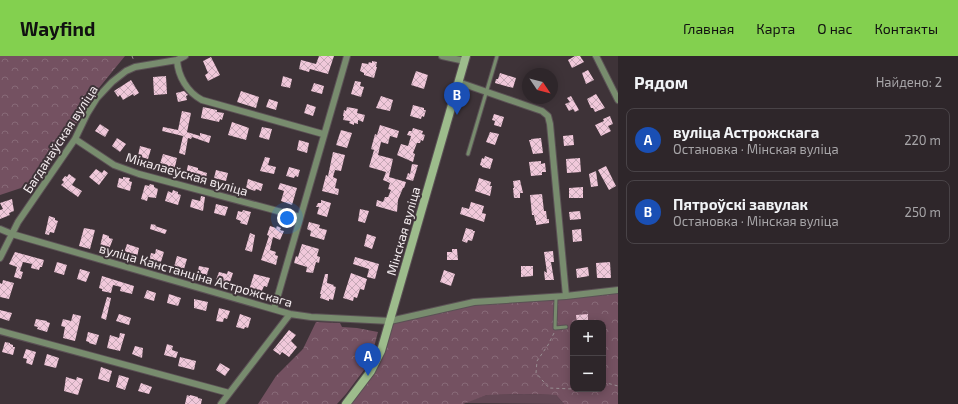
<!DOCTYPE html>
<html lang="ru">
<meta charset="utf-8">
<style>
:root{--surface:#2e262a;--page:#3a3236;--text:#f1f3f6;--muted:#a7a5a8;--line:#494347;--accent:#83d04f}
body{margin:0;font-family:"Exo 2",sans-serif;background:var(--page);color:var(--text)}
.controls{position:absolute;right:12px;bottom:12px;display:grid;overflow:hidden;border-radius:8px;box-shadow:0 2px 10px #0003}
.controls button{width:36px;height:36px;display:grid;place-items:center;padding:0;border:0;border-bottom:1px solid var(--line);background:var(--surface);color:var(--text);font:20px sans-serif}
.compass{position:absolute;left:522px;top:12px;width:36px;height:36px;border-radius:50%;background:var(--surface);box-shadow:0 2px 10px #0003;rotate:125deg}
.you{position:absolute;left:287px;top:162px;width:14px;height:14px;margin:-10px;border:3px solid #fff;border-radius:50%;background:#1a73e8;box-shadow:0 0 0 6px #1a73e833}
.badge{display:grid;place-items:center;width:26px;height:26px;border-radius:50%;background:var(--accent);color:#fff;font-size:13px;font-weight:700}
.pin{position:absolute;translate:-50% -33px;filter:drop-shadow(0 1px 2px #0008)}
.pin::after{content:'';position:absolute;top:21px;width:14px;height:12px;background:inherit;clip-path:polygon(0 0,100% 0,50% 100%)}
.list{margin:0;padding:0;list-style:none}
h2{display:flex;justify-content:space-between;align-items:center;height:52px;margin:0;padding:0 16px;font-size:17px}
h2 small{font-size:13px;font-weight:400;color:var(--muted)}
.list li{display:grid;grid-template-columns:26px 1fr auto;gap:12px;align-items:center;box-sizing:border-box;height:64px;margin:0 8px 8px;padding:0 8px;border:1px solid var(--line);border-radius:8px}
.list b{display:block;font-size:15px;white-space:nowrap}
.list p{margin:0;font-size:13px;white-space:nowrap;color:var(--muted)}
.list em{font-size:13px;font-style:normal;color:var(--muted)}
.map{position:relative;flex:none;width:618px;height:348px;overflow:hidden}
header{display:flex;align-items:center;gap:24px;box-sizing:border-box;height:56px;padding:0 20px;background:var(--accent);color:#111}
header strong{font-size:19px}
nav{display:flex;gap:22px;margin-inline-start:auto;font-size:14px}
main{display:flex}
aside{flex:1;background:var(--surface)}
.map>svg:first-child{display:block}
.grass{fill:#634855}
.forest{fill:url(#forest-crowns);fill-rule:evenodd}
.building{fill:url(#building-cross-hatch)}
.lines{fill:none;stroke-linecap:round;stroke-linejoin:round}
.lane-casing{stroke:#5b5155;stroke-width:5}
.street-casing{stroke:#5b5155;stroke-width:8}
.secondary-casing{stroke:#5b5155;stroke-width:10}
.path{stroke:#998f93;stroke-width:1;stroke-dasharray:3 3;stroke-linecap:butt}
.lane{stroke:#788c6e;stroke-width:3}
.street{stroke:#788c6e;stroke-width:6}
.secondary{stroke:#9dbc8c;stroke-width:8}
.labels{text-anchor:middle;stroke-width:4;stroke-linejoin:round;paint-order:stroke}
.street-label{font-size:13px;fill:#f5edf0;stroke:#3e3338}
</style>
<header>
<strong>Wayfind</strong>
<nav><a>Главная</a><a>Карта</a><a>О нас</a><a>Контакты</a></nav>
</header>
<main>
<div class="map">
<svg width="618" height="348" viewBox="0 0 618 348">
<defs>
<pattern id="forest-crowns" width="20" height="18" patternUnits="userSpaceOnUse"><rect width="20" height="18" fill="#745161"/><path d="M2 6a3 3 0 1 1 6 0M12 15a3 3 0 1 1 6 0" fill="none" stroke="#886a78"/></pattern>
<pattern id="building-cross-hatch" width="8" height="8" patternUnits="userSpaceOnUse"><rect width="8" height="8" fill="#f0c8da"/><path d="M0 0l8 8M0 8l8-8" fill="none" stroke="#c6a8b6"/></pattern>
</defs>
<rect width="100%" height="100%" fill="#3e3338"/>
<!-- grass -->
<path class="grass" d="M524 338 556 339 564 348 463 347 487 339Z"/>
<!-- forest -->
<path class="forest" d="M0 0H125L94 38 70 78 57 90 39 126 0 139Z
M618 234V348H564L556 339 524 338 487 339 463 348H346L364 325 390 265 467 247ZM573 267H603V333H573Z
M316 266 340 267 342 271 357 272 378 276 370 306 346 338 337 348H258L276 320 303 293Z"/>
<!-- building -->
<path class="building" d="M319 0H334L328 18 310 13 309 16 299 13 301 4 316 8Z
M575 0H580L584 6 572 12 568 4Z
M211 1 220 19 208 25 205 19 208 17 203 5Z
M372 5 377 6 376 11H377L374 22 364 19V17L360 15 362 7 368 8 369 6 372 7Z
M588 14 594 24 586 28 582 17Z
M416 15 428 19 424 33 411 29Z
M500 17 516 22 513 32 495 27 496 23H498Z
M166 20 167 38 154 39 153 21Z
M283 20 292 23 290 32 281 30Z
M131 24 139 37 134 40 133 38 123 44 120 39 118 41 114 35Z
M355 25 361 26 360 30 364 31 361 41 351 38Z
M314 27 324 30 322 38 311 35Z
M184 35 188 39 186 40 187 44 178 46 176 37Z
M241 35 259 41 256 52 237 46Z
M596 38 605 52 595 56 593 52H591L587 43Z
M381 40 393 44 390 55 376 52Z
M571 40 579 54 575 56 573 53 569 55 565 48 570 46 567 42Z
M269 43 278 46 276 54 266 51Z
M307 48 316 51 313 60 304 57Z
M413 49 424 52V54H426L424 61 422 60 421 63 410 60Z
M203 51 217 54V56L224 57 222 64 220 63 219 66 201 62Z
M347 51 358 53 357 57 365 59 363 66 358 64V68L354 67V69L349 67 350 65 343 64 344 60H343L344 54 346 55Z
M182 55 191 57 187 76 200 80V77L211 80 209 87 192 81 191 83 188 82 185 99 179 97 183 80 162 75 163 71 178 74Z
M494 58 504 61 501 71 494 69 495 65 492 64Z
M610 60 613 68 608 70 611 75 601 80 595 69 604 65 603 63Z
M232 66 249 72 246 84 228 79Z
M100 68 109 74 105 81 95 75Z
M380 69 399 75 397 82 390 80 388 88 381 86 378 99 393 103 389 121 406 126 404 132H403L398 144 397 156 376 150 377 144 383 146 385 141H388L391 134 388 133 390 127 383 124 386 116 369 111 374 94 371 93 375 78 377 79Z
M262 71 272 73 269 84 259 81Z
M413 72 423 75 422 78 425 79 423 85 421 84 420 87H417L413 97 415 98 413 106 397 99 401 88 408 90 411 80 407 79 409 75H412Z
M341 74 352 77 347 92 336 89Z
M490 76 499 78 495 89 486 86Z
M573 79 574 89 564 90 563 80Z
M117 82 126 88 120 96 112 90Z
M541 82 543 97 533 98 529 84H531V83Z
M299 84 309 87 307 97 297 94Z
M140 90 151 93 148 103 138 100Z
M333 96 345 99 341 115 335 114 333 121 337 123 335 132 339 133 338 139 322 135 326 119 328 120Z
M163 98 177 102 174 115 159 111Z
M485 100 493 103 490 113 482 111V110L480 109 482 102 484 103Z
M265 101 270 102 268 109 276 111 274 118 260 115Z
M580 102 581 116 567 117 566 103Z
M541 105V108L545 107 546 116H542V119L531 120 529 106Z
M412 108 418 109 413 125 406 123 408 117 410 118Z
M188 109 198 112V114L207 117 206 122 196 119V121L191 120 190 124 185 122Z
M606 110 616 130 609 134 598 114Z
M289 111 300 114 298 121 295 120 294 122 286 120Z
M96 113 102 117 104 114 108 117 99 129 89 121Z
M216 114 228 117 226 125 214 122Z
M596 115 598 130 591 131 589 118Z
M69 118 76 123 72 129 82 135 78 141 61 129 64 126 62 124 65 120 67 121Z
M123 121 130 122 129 125 132 126 130 135 117 131 119 122 123 123Z
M479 122 491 126 490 130H492L490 140 475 135Z
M248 123 263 128 261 135 256 133 255 135 246 132Z
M520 124 523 137H520V142H514L513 132H514L513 125Z
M280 127 297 132 292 149 281 145 284 135 278 133Z
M150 128 154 129V131L158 133 156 142 148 141 147 145 141 143 145 129 149 130Z
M583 131V142H569V132Z
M173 134 178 136V138L181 139 178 149 165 145 168 135 172 137Z
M542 138 544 155H546L547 163H549V167L536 169V165L542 164 535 165 534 159H532L530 139Z
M201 140 205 141 203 155 190 151 192 143 200 145Z
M12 143 14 155 9 157 10 159 0 163V154L3 153 0 147Z
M321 144 331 147 327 161 317 158 319 151H316L318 147H321Z
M471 146 484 150 482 157 486 158 484 166 460 158 462 151 469 153Z
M216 148 228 151 225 160 214 157Z
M360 153 369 155 365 167 358 165Z
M243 154 251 156 247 169 240 167 241 165 236 163 238 155 242 156Z
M580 155 581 163 570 164 569 156Z
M49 160 55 162V164L58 165 54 177 50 176 49 179 45 178Z
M309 166 320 169 319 172 327 174 324 184 310 180 311 175 307 173Z
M151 168 156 169 155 170 167 174 165 178 150 173Z
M270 170 276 172 277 170 281 172 280 174 284 175 280 184 273 181 270 194 276 196 275 199 278 200 276 209 261 204 269 180 267 179Z
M84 172 95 174 90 193 79 190Z
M466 172 473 174V175H475L472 185 468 184 467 187 462 185Z
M581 173 582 185 573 186 572 174Z
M250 177 255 179 252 196 245 194Z
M103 178 109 180V182L113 183 109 193 100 190Z
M367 178 376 181 372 193 364 190Z
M127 188 139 192 137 201 133 200V202L128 201 129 198 124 197Z
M302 188 319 193 317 200 320 201 319 207 316 206 313 217 306 216 307 211 294 207 296 200 298 201Z
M156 193 164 196 160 209 149 205 151 197 155 198Z
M452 193H457L458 204H447V196H452Z
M553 195 554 206H551L554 224H545L544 215 547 217 544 196Z
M15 196 44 204 42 211H40L39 214 31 212 32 208 23 206 20 215 23 216 21 223 14 221 17 211 9 208Z
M177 200 187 203 184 213 174 211Z
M355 201 379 208 375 223 367 221 369 213 353 208Z
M57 206 67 209 64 219 54 216Z
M610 206 611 222H597L596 207Z
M199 210 209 212 206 222 197 219Z
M521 210H533V220L521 221Z
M588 211 589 220 577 222 576 213Z
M80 213 90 216 86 226 77 223Z
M444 214 455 218 451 230 440 226Z
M228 215 233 217 229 229H226V230L219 228 220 225 216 224 219 216 227 218Z
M351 217 367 223 364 234 360 233 357 242 354 241 353 245 343 242Z
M254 218 270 222 267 231 264 230 261 237 249 234Z
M325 218H328L327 227 334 229 333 230 336 231 333 244 329 243V245L320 242 321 238H320Z
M102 220 134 230 132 238 120 235 121 231 113 229 111 237 102 235V233L99 232Z
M3 224 14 227 9 243 0 241V227L2 228Z
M147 234 156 237 154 245 144 242Z
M169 238 181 242 178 250 167 247Z
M107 241 111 242 106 264 101 262Z
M194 243 208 246 206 255 194 252Z
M219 252 230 255 227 263 224 262 223 266 216 265Z
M0 254 12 257 9 265 0 262Z
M73 258 81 260 75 285 63 282 65 271 61 270 63 263 71 265Z
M119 258 131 262 129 269 116 265Z
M240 258 251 262 248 272 245 271 244 273 236 271Z
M588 258V267H577L576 259Z
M36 263 47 265V266L50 267 47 276 37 273 38 271 34 270Z
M289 274 296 279 291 285 297 291 289 301 282 296 280 299 273 294Z
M88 276 99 279 96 289 89 287V286L86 285Z
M120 277 125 278 120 295 107 292 110 279 119 282Z
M5 286 10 287V288L13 289V291H15L13 299 2 296Z
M167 288 173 290 172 294 178 296 176 302 164 299Z
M135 290 143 292 142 302 132 298Z
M26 293 36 296 32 309 26 307 27 303 23 302Z
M47 298 59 302 56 312 44 309Z
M180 301 196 305 194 314 178 310Z
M220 307 230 313 225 320 216 314Z
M101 311 112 315 109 326 98 323Z
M119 319 129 322 125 334 116 331Z
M66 321 76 324 77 321 83 323 78 339 64 335Z
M141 327 152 331 149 338 138 335Z
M187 339 190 340V339L198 341V342L202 343 201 348H185Z"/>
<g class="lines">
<!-- lane casing -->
<g class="lane-casing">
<path id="lane" d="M468 98 497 0
M556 241 555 272 566 271"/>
</g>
<!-- street casing -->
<g class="street-casing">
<path id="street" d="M442 0 465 5
M596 0 618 44
M177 4C178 20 187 36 202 44L323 78
M458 26 542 55 548 60 550 68 566 240
M75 83 114 109 139 118 300 161
M0 173 12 178 290 258 311 261 390 265 474 246 566 240 618 234
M0 202 18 166 75 83 87 58 97 42 112 26 126 15 135 11 177 4 185 0
M274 253 347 0
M0 275 229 337
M221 348 290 258"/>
</g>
<!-- secondary casing -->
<g class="secondary-casing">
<path id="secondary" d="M346 348 371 315 381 295 466 0"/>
</g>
<!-- path -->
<path class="path" d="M132 0 134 5
M554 277 548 289 537 305 536 317 549 332 573 333
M603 326 618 330
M576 333H579"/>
<!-- lane -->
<use href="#lane" class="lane"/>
<!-- street -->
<use href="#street" class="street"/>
<!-- secondary -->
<use href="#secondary" class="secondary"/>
</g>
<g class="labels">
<!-- street labels -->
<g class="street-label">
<text transform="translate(60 83) rotate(-57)" y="5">Багданаўская вуліца</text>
<text transform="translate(187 118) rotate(16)" y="5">Мікалаеўская вуліца</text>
<text transform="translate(403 175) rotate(-74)" y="5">Мінская вуліца</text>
<text transform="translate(196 219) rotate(16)" y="5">вуліца Канстанціна Астрожскага</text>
</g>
</g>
</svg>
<div class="controls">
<button>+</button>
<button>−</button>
</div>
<svg class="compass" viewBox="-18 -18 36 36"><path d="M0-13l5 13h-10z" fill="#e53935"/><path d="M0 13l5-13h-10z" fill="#a7a5a8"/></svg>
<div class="you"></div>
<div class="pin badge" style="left:368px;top:320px;background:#1a4fb4">A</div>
<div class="pin badge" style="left:457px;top:59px;background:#1a4fb4">B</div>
</div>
<aside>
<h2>Рядом<small>Найдено: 2</small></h2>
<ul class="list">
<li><span class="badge" style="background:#1a4fb4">A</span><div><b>вуліца Астрожскага</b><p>Остановка · Мінская вуліца</p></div><em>220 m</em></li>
<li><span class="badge" style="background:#1a4fb4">B</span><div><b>Пятроўскі завулак</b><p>Остановка · Мінская вуліца</p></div><em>250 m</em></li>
</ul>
</aside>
</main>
